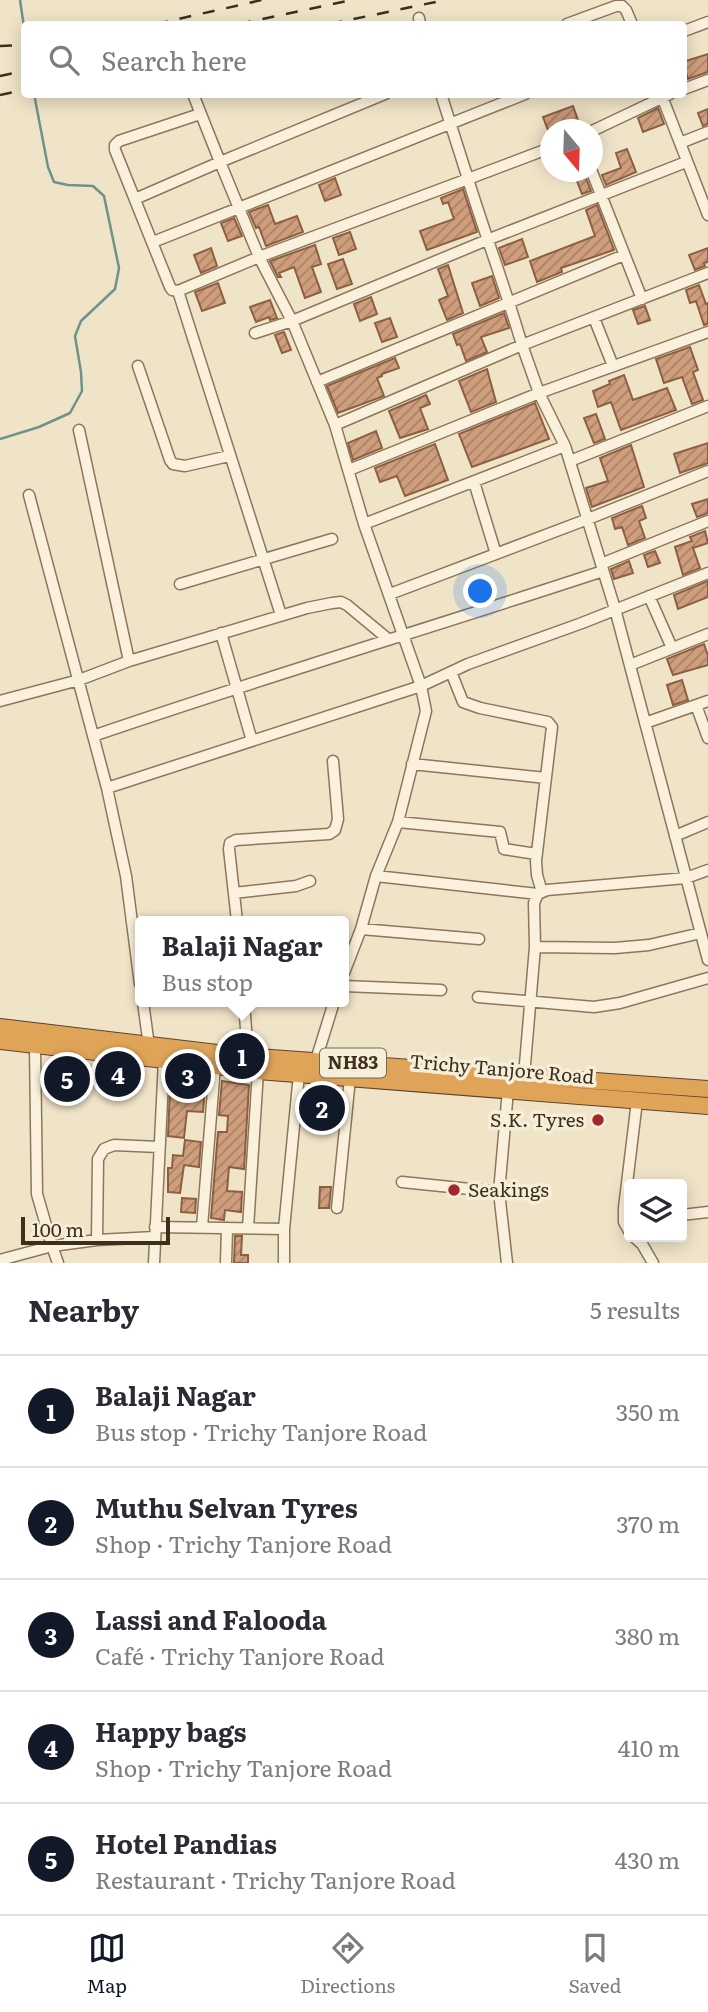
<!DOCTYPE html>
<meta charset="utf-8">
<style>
:root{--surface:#fff;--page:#f7f7f7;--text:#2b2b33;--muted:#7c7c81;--line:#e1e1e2;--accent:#111827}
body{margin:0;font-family:Literata,serif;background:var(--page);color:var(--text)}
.controls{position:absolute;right:21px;bottom:21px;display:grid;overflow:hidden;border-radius:7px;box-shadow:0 4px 18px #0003}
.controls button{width:63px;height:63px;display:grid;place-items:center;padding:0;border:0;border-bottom:2px solid var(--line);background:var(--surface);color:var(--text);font:35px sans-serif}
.compass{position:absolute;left:540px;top:119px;width:63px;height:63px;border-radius:50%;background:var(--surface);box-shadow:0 4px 18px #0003;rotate:161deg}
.scale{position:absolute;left:21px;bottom:18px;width:149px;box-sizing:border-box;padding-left:7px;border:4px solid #3d2e20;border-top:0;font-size:19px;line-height:24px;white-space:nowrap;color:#3d2e20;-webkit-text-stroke:5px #f7eed8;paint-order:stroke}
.you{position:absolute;left:481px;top:592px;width:24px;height:24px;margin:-18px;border:5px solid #fff;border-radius:50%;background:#1a73e8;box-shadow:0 0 0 10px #1a73e833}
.badge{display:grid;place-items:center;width:46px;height:46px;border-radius:50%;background:var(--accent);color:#fff;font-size:23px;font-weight:700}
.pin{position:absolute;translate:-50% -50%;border:4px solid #fff;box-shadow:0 2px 7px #0006}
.popup{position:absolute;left:135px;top:916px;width:214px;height:91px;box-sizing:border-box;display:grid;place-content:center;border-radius:7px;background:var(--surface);filter:drop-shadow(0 2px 5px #0005);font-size:23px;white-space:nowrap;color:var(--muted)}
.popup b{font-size:26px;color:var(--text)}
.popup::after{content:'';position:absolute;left:50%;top:100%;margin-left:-14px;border:14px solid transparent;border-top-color:var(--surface)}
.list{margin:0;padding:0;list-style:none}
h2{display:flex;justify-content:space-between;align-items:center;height:91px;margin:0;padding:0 28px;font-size:30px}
h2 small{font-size:23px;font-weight:400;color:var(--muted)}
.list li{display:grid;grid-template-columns:46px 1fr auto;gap:21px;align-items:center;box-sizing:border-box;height:112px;padding:0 28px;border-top:2px solid var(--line)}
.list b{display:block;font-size:26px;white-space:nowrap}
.list p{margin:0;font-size:23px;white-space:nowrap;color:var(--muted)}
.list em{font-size:23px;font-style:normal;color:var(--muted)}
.icon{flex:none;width:38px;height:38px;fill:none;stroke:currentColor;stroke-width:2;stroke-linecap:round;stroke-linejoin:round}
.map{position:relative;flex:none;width:708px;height:1263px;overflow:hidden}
.search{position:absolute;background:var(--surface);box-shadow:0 4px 18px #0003;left:21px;right:21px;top:21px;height:77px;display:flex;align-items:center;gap:18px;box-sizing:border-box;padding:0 24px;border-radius:7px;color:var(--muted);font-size:26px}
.sheet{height:651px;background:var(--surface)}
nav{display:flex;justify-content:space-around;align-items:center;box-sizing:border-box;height:98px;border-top:2px solid var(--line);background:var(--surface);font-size:19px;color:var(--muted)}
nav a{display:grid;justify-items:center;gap:4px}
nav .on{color:var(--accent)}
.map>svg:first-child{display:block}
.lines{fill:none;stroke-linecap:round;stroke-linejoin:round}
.stream{stroke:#6f938a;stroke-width:2.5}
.building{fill:url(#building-hatch);stroke:#8d5f41;stroke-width:2}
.minor-casing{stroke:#8d765c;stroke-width:13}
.highway-casing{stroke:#5b4430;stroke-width:18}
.minor{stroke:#faf1dc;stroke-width:10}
.highway{stroke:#e0a458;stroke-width:16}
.rail{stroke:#3d2e20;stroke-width:2.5;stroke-dasharray:12 12;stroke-linecap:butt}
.poi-dot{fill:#9e2a2b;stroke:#f7eed8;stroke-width:2.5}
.labels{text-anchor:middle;stroke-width:7;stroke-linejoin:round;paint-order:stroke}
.shield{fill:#f7eed8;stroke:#756857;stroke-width:2}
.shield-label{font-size:18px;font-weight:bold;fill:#3d2e20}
.street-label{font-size:19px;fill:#3d2e20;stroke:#f7eed8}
.poi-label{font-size:19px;fill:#3d2e20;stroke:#f7eed8;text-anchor:end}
</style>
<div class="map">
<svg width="708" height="1263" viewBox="0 0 708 1263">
<defs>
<pattern id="building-hatch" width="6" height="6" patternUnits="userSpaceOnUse" patternTransform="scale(1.75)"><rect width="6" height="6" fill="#cf9f7d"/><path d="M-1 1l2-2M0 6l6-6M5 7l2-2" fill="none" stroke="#a98266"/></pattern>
</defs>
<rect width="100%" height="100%" fill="#f0e4c8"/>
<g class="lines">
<!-- stream -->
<path class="stream" d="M20 0 24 27
M0 439 39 427 70 413 82 391 81 372 75 336 81 321 115 289 119 268 104 196 93 186 68 185 54 182 48 167 35 99"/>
</g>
<!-- building -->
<path class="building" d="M708 54V72L688 79 683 62Z
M573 106 580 126 570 130H548L543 117Z
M658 108 664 124 643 132 638 118Z
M708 109V124L703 126 698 113Z
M627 149 636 172 606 185 602 175 621 168 616 153Z
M335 178 341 195 325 201 319 185Z
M586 178 591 191 582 194 577 181Z
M463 189 477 232 427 250 420 231 454 219 448 202 443 204 441 198Z
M268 205 275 224 297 216 303 232 266 246 259 227 256 228 249 212Z
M597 205 614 250 561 268 562 272 537 282 530 261 595 236 586 210Z
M234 218 242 236 228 241 221 223Z
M350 232 356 249 339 255 333 238Z
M522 239 528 257 505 265 499 248Z
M315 245 321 264 312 267 321 292 305 298 294 267 279 273 281 277H278L270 261Z
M211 248 217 266 201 273 194 255Z
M708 248V262L704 263 705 266 695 270 689 255Z
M343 259 352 284 337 289 328 264Z
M448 265 463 313 447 320 439 300 448 296 438 269Z
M492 276 499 298 480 306 472 283Z
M218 283 225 303 202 311 195 292Z
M699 285 706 304 708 303V324L704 325 696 301 690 303 686 290Z
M371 297 377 314 360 321 354 304Z
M270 300 277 318 270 320 269 317 256 322 250 307Z
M645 306 650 320 638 324 633 310Z
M504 313 509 328 481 337 487 352 466 361 460 344 457 345 453 334Z
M390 318 397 337 382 342 375 323Z
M284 332 291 350 282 353 275 335Z
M690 347 698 370 693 372 703 400 692 404 682 377 664 383 656 359Z
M395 358 399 368 382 374V376L377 378 384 396 338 413 327 386Z
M487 369 496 402 471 412 459 381Z
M624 375 633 400 667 388 676 410 621 430 611 402 598 407 593 391 610 384 609 381Z
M426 395 430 404 420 408 428 429 400 438 389 411Z
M535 403 549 439 472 467 459 434Z
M596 414 605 439 594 443 584 418Z
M376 431 382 448 353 460 348 443Z
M708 443V463L680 473 674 454Z
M435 444 448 480 405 496 397 476 380 482 375 468Z
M631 445 644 487 592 507 586 488 608 481 600 458Z
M708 499V513L697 517 692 504Z
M642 506 646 518 639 521 645 538 628 545 622 527 615 529 612 518Z
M705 531 708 543 693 548 700 568 683 575 675 547 692 541 690 537Z
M655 551 660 563 648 567 644 555Z
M629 561 633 573 614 579 611 569Z
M708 581V597L678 609 674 595Z
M704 644 708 656V665L673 675 667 659Z
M682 680 688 700 673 705 667 685Z
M222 1081 249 1085 244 1169 229 1167 227 1191 242 1192 241 1212 225 1210 224 1220 211 1218 218 1132H227L228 1116 219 1115Z
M193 1086 205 1087 203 1112 187 1111 184 1138 168 1136 170 1088 192 1091Z
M185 1140 201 1142 199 1167 184 1165 180 1193 168 1192V1168H172L173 1155 183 1156Z
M320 1187H331L329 1208H319Z
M182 1198 196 1199 195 1213 181 1212Z
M235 1236H242L241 1255H248V1263H234Z"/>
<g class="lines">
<!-- minor casing -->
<g class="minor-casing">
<path id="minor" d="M419 18 420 24
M567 24 616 6H622L626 10 632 24
M684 31 708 22
M684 89 708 80
M661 94 708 215
M200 114 119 141 115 145V150L170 287 172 290 178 291 259 257 468 179 441 94
M592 131 670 94
M680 143 708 132
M550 148 468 179C485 235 506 289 522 345L708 273
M592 172 642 299
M135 199 220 162 193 94
M153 242 525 94
M178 291 281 615
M594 318 613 366
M255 333 292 321 487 240 686 162
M138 366 170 460 173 464 185 466 229 456
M317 382 624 255
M335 425 522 345 539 393 565 446 615 609 708 960
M79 430 129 661
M570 461 708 406
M349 470 539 393 708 332
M474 482 496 554
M29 495 107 788 126 876 140 984
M364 524 565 446
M601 564 708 521
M180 584 332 539
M390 594 588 519 708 471
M649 596 672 648
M221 633 252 741
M630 665 708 634
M451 672 463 702 480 708 548 722 552 727 536 861 537 875 542 892
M0 701 79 680 129 661 307 608 332 603 341 602 347 605 388 639
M696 705 708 738
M645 723 708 701
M93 736C262 678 433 627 603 571
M412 764 546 778
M107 788 421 686 468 664 582 623 708 573
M398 822 500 832 504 849 536 854
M675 836 708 822
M376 876 538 894
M234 893 296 886 310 881
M237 921 229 849 230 843 236 840 329 834 335 830 338 819 333 761
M361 929 479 939
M535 947 615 948 649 945 701 933
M344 973 361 929 376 876 398 822 426 711 421 686 364 524 335 425 292 321 259 257 220 162 385 94
M344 986 441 990
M478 997 594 1007 620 1003 708 978
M143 1002 149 1046
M244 1002 248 1056
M316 1060 334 1002
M524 1076 535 947 534 903 538 894 547 890 686 878 708 870
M402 1182 499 1192
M337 1208 350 1078
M682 1215 708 1212
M155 1227 284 1229
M202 1227 215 1066
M248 1228 258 1071
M629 1231 624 1222V1208L637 1101
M155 1237 97 1240 98 1159 104 1149 114 1145 159 1147
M634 1237 642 1244 653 1263
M0 1260 52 1246 37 1194 35 1047
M58 1263 52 1246 97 1240
M154 1263 164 1060
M226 1263 227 1228
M284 1263V1229L299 1074
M507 1263 499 1192 508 1090"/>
</g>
<!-- highway casing -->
<g class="highway-casing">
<path id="highway" d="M0 1027 242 1056 708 1089
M0 1041 258 1071 708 1106"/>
</g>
<!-- minor -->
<use href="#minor" class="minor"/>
<!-- highway -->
<use href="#highway" class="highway"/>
<!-- rail -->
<path class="rail" d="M156 24 262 0
M239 24 352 0
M330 24 445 0
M0 46 24 45
M0 76 24 71
M0 95 24 90"/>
</g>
<!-- markers -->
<g class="poi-dot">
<circle cx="598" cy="1120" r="7"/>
<circle cx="454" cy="1190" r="7"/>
</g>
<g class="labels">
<!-- shield labels -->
<rect class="shield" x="320" y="1048.5" width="66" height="29" rx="5"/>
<g class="shield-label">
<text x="353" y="1069">NH83</text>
</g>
<!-- street labels -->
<g class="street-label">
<text transform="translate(502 1069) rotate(5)" y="7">Trichy Tanjore Road</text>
</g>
<!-- poi labels -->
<g class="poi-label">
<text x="584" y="1127">S.K. Tyres</text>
<text x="468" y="1197" text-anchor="start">Seakings</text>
</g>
</g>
</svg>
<div class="controls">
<button><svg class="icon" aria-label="layers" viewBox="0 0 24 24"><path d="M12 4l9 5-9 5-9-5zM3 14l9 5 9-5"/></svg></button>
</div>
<svg class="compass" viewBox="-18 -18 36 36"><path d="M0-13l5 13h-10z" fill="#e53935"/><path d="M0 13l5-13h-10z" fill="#7c7c81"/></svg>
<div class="scale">100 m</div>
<div class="you"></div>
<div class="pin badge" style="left:242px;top:1056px">1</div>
<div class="popup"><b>Balaji Nagar</b>Bus stop</div>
<div class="pin badge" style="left:322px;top:1108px">2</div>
<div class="pin badge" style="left:188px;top:1076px">3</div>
<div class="pin badge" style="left:118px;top:1074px">4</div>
<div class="pin badge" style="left:67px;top:1079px">5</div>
<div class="search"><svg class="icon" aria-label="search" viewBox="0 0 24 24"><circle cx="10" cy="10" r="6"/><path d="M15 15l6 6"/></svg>Search here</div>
</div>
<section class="sheet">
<h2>Nearby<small>5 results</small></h2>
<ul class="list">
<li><span class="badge">1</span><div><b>Balaji Nagar</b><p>Bus stop · Trichy Tanjore Road</p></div><em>350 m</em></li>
<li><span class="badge">2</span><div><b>Muthu Selvan Tyres</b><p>Shop · Trichy Tanjore Road</p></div><em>370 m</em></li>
<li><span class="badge">3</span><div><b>Lassi and Falooda</b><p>Café · Trichy Tanjore Road</p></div><em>380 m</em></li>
<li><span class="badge">4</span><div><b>Happy bags</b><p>Shop · Trichy Tanjore Road</p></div><em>410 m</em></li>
<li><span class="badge">5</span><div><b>Hotel Pandias</b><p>Restaurant · Trichy Tanjore Road</p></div><em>430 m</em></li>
</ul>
</section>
<nav>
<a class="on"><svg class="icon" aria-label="map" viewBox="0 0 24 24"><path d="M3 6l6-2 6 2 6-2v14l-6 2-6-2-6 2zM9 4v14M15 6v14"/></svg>Map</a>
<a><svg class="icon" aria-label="directions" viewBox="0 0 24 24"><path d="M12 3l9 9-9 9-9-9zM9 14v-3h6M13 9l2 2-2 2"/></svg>Directions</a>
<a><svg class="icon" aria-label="saved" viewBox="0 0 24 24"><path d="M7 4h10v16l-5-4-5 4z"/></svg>Saved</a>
</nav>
